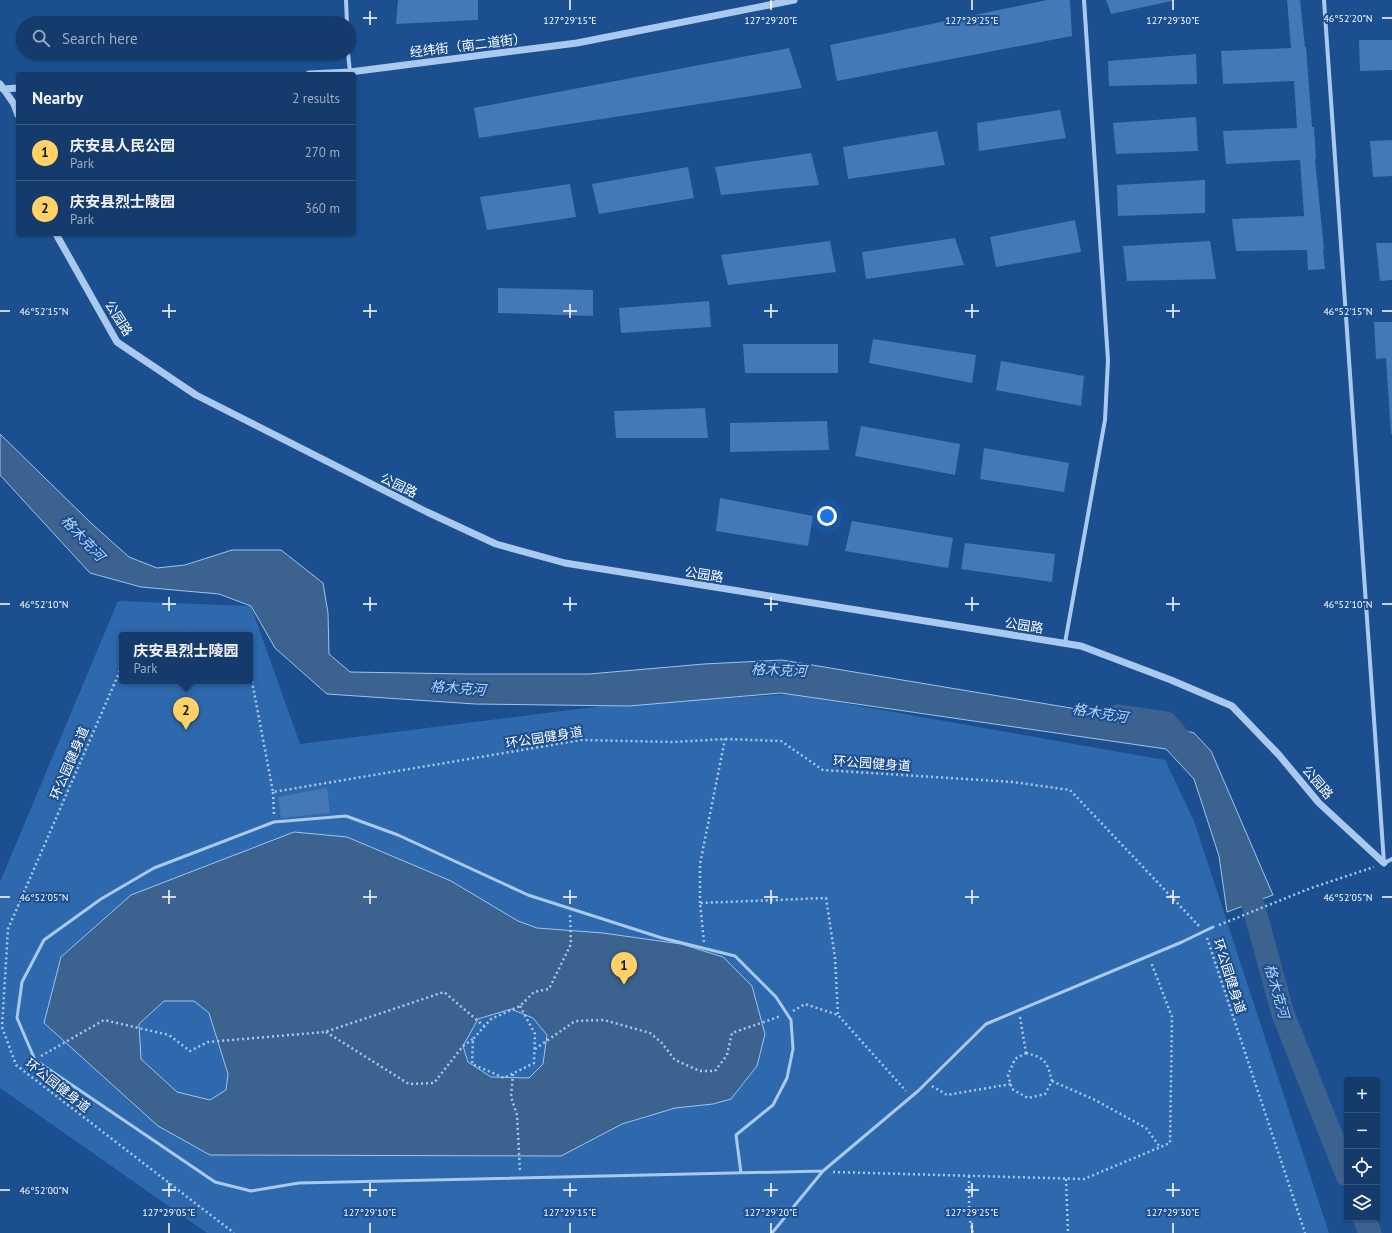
<!DOCTYPE html>
<meta charset="utf-8">
<style>
:root{--surface:#143b6b;--page:#1d4271;--text:#f1f3f6;--muted:#9dadc1;--line:#33557e;--accent:#ffd166}
body{margin:0;font-family:"PT Sans","Noto Sans SC",sans-serif;background:var(--page);color:var(--text)}
.controls{position:absolute;right:12px;bottom:12px;display:grid;overflow:hidden;border-radius:4px;box-shadow:0 1px 3px #0004}
.controls button{width:36px;height:36px;display:grid;place-items:center;padding:0;border:0;border-bottom:1px solid var(--line);background:var(--surface);color:var(--text);font:20px sans-serif}
.you{position:absolute;left:827px;top:516px;width:14px;height:14px;margin:-10px;border:3px solid #fff;border-radius:50%;background:#1a73e8;box-shadow:0 0 0 6px #1a73e833}
.badge{display:grid;place-items:center;width:26px;height:26px;border-radius:50%;background:var(--accent);color:#111;font-size:13px;font-weight:700}
.pin{position:absolute;translate:-50% -33px;filter:drop-shadow(0 1px 2px #0008)}
.pin::after{content:'';position:absolute;top:21px;width:14px;height:12px;background:inherit;clip-path:polygon(0 0,100% 0,50% 100%)}
.popup{position:absolute;left:119px;top:632px;width:134px;height:52px;box-sizing:border-box;display:grid;place-content:center;border-radius:4px;background:var(--surface);filter:drop-shadow(0 1px 3px #0005);font-size:13px;white-space:nowrap;color:var(--muted)}
.popup b{font-size:15px;color:var(--text)}
.popup::after{content:'';position:absolute;left:50%;top:100%;margin-left:-8px;border:8px solid transparent;border-top-color:var(--surface)}
.list{margin:0;padding:0;list-style:none}
h2{display:flex;justify-content:space-between;align-items:center;height:52px;margin:0;padding:0 16px;font-size:17px}
h2 small{font-size:13px;font-weight:400;color:var(--muted)}
.list li{display:grid;grid-template-columns:26px 1fr auto;gap:12px;align-items:center;box-sizing:border-box;height:56px;padding:0 16px;border-top:1px solid var(--line)}
.list b{display:block;font-size:15px;white-space:nowrap}
.list p{margin:0;font-size:13px;white-space:nowrap;color:var(--muted)}
.list em{font-size:13px;font-style:normal;color:var(--muted)}
.icon{flex:none;width:22px;height:22px;fill:none;stroke:currentColor;stroke-width:2;stroke-linecap:round;stroke-linejoin:round}
.map{position:relative;flex:none;width:1392px;height:1233px;overflow:hidden}
.search{position:absolute;background:var(--surface);box-shadow:0 1px 3px #0004;left:16px;top:16px;width:340px;height:44px;display:flex;align-items:center;gap:10px;box-sizing:border-box;padding:0 14px;border-radius:22px;color:var(--muted);font-size:15px}
.panel{position:absolute;background:var(--surface);box-shadow:0 1px 3px #0004;left:16px;top:72px;width:340px;height:164px;border-radius:4px}
.map>svg:first-child{display:block}
.green{fill:#2e69ad;fill-rule:evenodd}
.water{fill:#3c6290;stroke:#9cc4f0;fill-rule:evenodd}
.lines{fill:none;stroke-linecap:round;stroke-linejoin:round}
.river{stroke:#3c6290;stroke-width:23}
.building{fill:#4478b7}
.path{stroke:#a9c9ee;stroke-width:2.5;stroke-dasharray:2 3;stroke-linecap:butt}
.service{stroke:#a9c9ee;stroke-width:3}
.minor{stroke:#a9c9ee;stroke-width:4}
.tertiary{stroke:#a9c9ee;stroke-width:7}
.ticks{fill:none;stroke:#fff;stroke-width:1.5}
.labels{text-anchor:middle;stroke-width:4;stroke-linejoin:round;paint-order:stroke}
.street-label{font-size:13px;fill:#fff;stroke:#1b4f8f}
.water-label{font-size:14px;font-style:italic;fill:#b5d3f5;stroke:#1b4f8f}
.ticks-label{font-size:10px;text-anchor:middle;fill:#fff;stroke:#1b4f8f;stroke-width:4;stroke-linejoin:round;paint-order:stroke}
</style>
<div class="map">
<svg width="1392" height="1233" viewBox="0 0 1392 1233">
<rect width="100%" height="100%" fill="#1b4f8f"/>
<!-- green -->
<path class="green" d="M118 601 251 606 300 744 602 706 792 694 1165 760 1194 821 1329 1233H207L0 1088V882ZM122 635H250V681H122Z"/>
<!-- water -->
<path class="water" d="M0 434 91 523 129 557 157 568 185 565 232 550H281L323 583 328 613 329 654 350 672 467 674H589L704 664 782 660 1149 721 1194 733 1211 751 1273 895 1227 912 1219 856 1194 779 1166 749 781 693 629 706 475 704 327 694 275 648 251 606 219 594 141 587 90 573 0 475Z
M294 832 347 837 451 881 518 921 537 928 603 933 681 944 723 957 752 986 765 1034 757 1066 731 1099 713 1104 675 1108 622 1124 561 1156 210 1155 158 1126 44 1023 61 957 131 895ZM164 1001H194L209 1013 228 1074 226 1090 210 1100 177 1092 141 1059 139 1024ZM511 1009 533 1018 547 1035 543 1064 529 1078 491 1077 468 1062 463 1046 478 1019Z"/>
<g class="lines">
<!-- river -->
<path class="river" d="M1118 716 1166 723 1189 749
M1244 872 1283 1014 1347 1175
M1364 1218 1370 1233"/>
</g>
<!-- building -->
<path class="building" d="M398 0H478V20L396 24Z
M1047 0H1070L1072 36 837 81 830 45Z
M1106 0H1172V1L1111 14Z
M1287 0H1300L1305 47H1306L1312 127H1314L1316 159H1315L1324 249H1323L1325 269 1308 270 1307 250 1236 251 1232 219 1304 216 1300 160 1226 164 1223 131 1297 128 1294 81 1223 84 1221 51 1291 48Z
M1359 40H1392V70L1360 71Z
M789 48 802 88 479 138 474 108Z
M1196 54 1197 84 1109 86 1108 61Z
M1060 110 1066 138 979 151 977 123Z
M1196 117 1198 151 1116 154 1113 123Z
M937 131 945 165 848 179 843 147Z
M1392 140V176L1373 177 1370 141Z
M811 153 819 185 721 195 715 167Z
M688 167 694 198 599 214 592 184Z
M1205 180V213L1118 216 1117 185Z
M570 184 576 217 487 230 480 197Z
M1075 220 1081 252 996 267 990 237Z
M955 238 964 265 866 279 862 252Z
M830 241 836 272 728 285 721 255Z
M1210 241 1216 279 1127 281 1123 246Z
M1376 243H1392V280L1380 281Z
M498 288 593 290V316L498 313Z
M709 301 711 327 621 333 619 308Z
M1374 322H1392V434H1391L1386 358 1376 359Z
M873 339 976 355 972 383 869 363Z
M743 344H838V373H745Z
M1001 361 1084 376 1081 406 996 390Z
M705 408 708 438H616L614 411Z
M827 421 829 450 730 452V423Z
M861 426 960 444 955 475 855 456Z
M984 448 1069 463 1064 492 980 479Z
M720 498 813 516 808 546 716 531Z
M852 521 953 538 948 568 845 551Z
M965 543 1055 554 1052 582 961 569Z
M327 788 330 813 281 818 278 797Z"/>
<g class="lines">
<!-- path -->
<path class="path" d="M177 635 189 633 199 635
M122 666 8 929 2 1027 16 1065 234 1233
M250 671 273 792 581 740 674 742 725 739 781 741 823 770 1013 782 1070 790 1199 926
M273 792 274 816
M700 903V864L725 739
M1219 925 1311 888 1374 867
M1207 938 1305 1233
M704 942 700 903 826 898 835 957 838 1015
M520 1006 535 1034 534 1063 504 1078 472 1064 473 1039 491 1019 520 1006 534 992 549 989 571 944 570 915
M793 1011 805 1004 838 1015 906 1091
M1020 1017 1026 1053
M326 1032 409 1084 434 1083 463 1046 473 1039
M535 1049 575 1021 604 1020 650 1033 661 1042 675 1060 700 1071H715L727 1055 732 1033 781 1016
M1026 1053C1046 1058 1047 1062 1052 1081L1045 1094 1028 1098 1012 1089 1008 1075 1015 1059Z
M41 1056 104 1020 169 1035 190 1051 208 1042 325 1032 444 992 485 1027
M513 1074 511 1097 517 1115 520 1172
M1052 1081 1095 1100 1146 1128 1160 1147
M932 1086 947 1095 1011 1084
M833 1172 1084 1179 1170 1143 1172 1017 1151 962
M969 1176V1216L973 1233
M1066 1179 1068 1233"/>
<!-- service -->
<path class="service" d="M741 1173 736 1135 773 1105 787 1078 793 1049 791 1020 776 997 735 956 662 938 528 895 398 835 346 816 274 822 154 868 101 899 44 940 22 982 17 1018 35 1060 215 1182 251 1191 299 1183 823 1171
M772 1233 823 1171 918 1091 986 1024 1182 942 1213 927"/>
<!-- minor -->
<path class="minor" d="M346 0 347 23
M1324 0 1384 863 1392 859
M348 53 350 72
M1065 643 1105 420 1108 360 1084 0"/>
<!-- tertiary -->
<path class="tertiary" d="M309 74 350 72 577 43 794 0
M0 84 14 104 18 115
M3 89 18 88
M56 234 117 342 196 395 427 512 496 544 565 563 1081 646 1171 680 1232 706 1279 755 1319 803 1384 863"/>
</g>
<!-- ticks -->
<path class="ticks" d="M570 0V10M771 0V10M972 0V10M1173 0V10M370 11V25M363 18H377M1382 18H1392M169 304V318M370 304V318M570 304V318M771 304V318M972 304V318M1173 304V318M0 311H10M162 311H176M363 311H377M563 311H577M764 311H778M965 311H979M1166 311H1180M1382 311H1392M169 597V611M370 597V611M570 597V611M771 597V611M972 597V611M1173 597V611M0 604H10M162 604H176M363 604H377M563 604H577M764 604H778M965 604H979M1166 604H1180M1382 604H1392M169 890V904M370 890V904M570 890V904M771 890V904M972 890V904M1173 890V904M0 897H10M162 897H176M363 897H377M563 897H577M764 897H778M965 897H979M1166 897H1180M1382 897H1392M169 1183V1197M370 1183V1197M570 1183V1197M771 1183V1197M972 1183V1197M1173 1183V1197M0 1190H10M162 1190H176M363 1190H377M563 1190H577M764 1190H778M965 1190H979M1166 1190H1180M169 1223V1233M370 1223V1233M570 1223V1233M771 1223V1233M972 1223V1233M1173 1223V1233"/>
<g class="labels">
<!-- street labels -->
<g class="street-label">
<text transform="translate(468 45) rotate(-7)" y="5">经纬街（南二道街）</text>
<text transform="translate(119 318) rotate(57)" y="5">公园路</text>
<text transform="translate(399 485) rotate(26)" y="5">公园路</text>
<text transform="translate(704 574) rotate(9)" y="5">公园路</text>
<text transform="translate(1024 625) rotate(9)" y="5">公园路</text>
<text transform="translate(544 737) rotate(-9)" y="5">环公园健身道</text>
<text transform="translate(69 763) rotate(-67)" y="5">环公园健身道</text>
<text transform="translate(872 763) rotate(4)" y="5">环公园健身道</text>
<text transform="translate(1318 782) rotate(49)" y="5">公园路</text>
<text transform="translate(1230 976) rotate(72)" y="5">环公园健身道</text>
<text transform="translate(58 1085) rotate(38)" y="5">环公园健身道</text>
</g>
<!-- water labels -->
<g class="water-label">
<text transform="translate(83 538) rotate(47)" y="5">格木克河</text>
<text transform="translate(779 670) rotate(2)" y="5">格木克河</text>
<text transform="translate(458 688) rotate(4)" y="5">格木克河</text>
<text transform="translate(1100 713) rotate(9)" y="5">格木克河</text>
<text transform="translate(1277 991) rotate(74)" y="5">格木克河</text>
</g>
</g>
<g class="ticks-label">
<text x="1348" y="22">46°52'20"N</text>
<text x="570" y="24">127°29'15"E</text>
<text x="771" y="24">127°29'20"E</text>
<text x="972" y="24">127°29'25"E</text>
<text x="1173" y="24">127°29'30"E</text>
<text x="44" y="315">46°52'15"N</text>
<text x="1348" y="315">46°52'15"N</text>
<text x="44" y="608">46°52'10"N</text>
<text x="1348" y="608">46°52'10"N</text>
<text x="44" y="901">46°52'05"N</text>
<text x="1348" y="901">46°52'05"N</text>
<text x="44" y="1194">46°52'00"N</text>
<text x="169" y="1216">127°29'05"E</text>
<text x="370" y="1216">127°29'10"E</text>
<text x="570" y="1216">127°29'15"E</text>
<text x="771" y="1216">127°29'20"E</text>
<text x="972" y="1216">127°29'25"E</text>
<text x="1173" y="1216">127°29'30"E</text>
</g>
</svg>
<div class="controls">
<button>+</button>
<button>−</button>
<button><svg class="icon" aria-label="locate" viewBox="0 0 24 24"><circle cx="12" cy="12" r="6"/><path d="M12 2v4M12 18v4M2 12h4M18 12h4"/></svg></button>
<button><svg class="icon" aria-label="layers" viewBox="0 0 24 24"><path d="M12 4l9 5-9 5-9-5zM3 14l9 5 9-5"/></svg></button>
</div>
<div class="you"></div>
<div class="pin badge" style="left:624px;top:985px">1</div>
<div class="pin badge" style="left:186px;top:730px">2</div>
<div class="popup"><b>庆安县烈士陵园</b>Park</div>
<div class="search"><svg class="icon" aria-label="search" viewBox="0 0 24 24"><circle cx="10" cy="10" r="6"/><path d="M15 15l6 6"/></svg>Search here</div>
<section class="panel">
<h2>Nearby<small>2 results</small></h2>
<ul class="list">
<li><span class="badge">1</span><div><b>庆安县人民公园</b><p>Park</p></div><em>270 m</em></li>
<li><span class="badge">2</span><div><b>庆安县烈士陵园</b><p>Park</p></div><em>360 m</em></li>
</ul>
</section>
</div>
